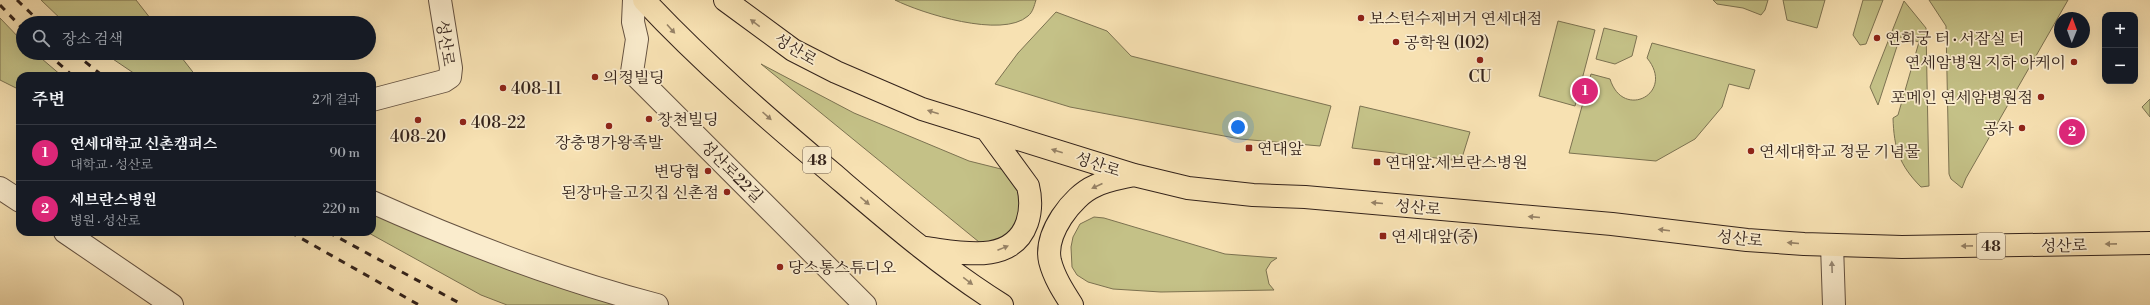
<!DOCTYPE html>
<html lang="ko">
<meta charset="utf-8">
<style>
:root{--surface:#171b24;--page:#242831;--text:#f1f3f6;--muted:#9ea1a6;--line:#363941;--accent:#db2777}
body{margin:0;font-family:"Libre Bodoni","Noto Serif KR",serif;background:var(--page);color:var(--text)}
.controls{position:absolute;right:12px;top:12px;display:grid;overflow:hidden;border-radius:8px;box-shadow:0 4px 16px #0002}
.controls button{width:36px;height:36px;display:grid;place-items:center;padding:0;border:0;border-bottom:1px solid var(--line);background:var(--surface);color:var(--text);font:20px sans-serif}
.compass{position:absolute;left:2054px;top:12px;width:36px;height:36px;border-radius:50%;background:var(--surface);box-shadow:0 4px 16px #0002;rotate:1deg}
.you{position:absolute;left:1238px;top:127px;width:14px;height:14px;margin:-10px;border:3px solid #fff;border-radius:50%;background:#1a73e8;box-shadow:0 0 0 6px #1a73e833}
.badge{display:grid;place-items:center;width:26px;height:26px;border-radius:50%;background:var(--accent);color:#fff;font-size:13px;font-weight:700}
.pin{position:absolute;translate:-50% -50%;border:2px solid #fff;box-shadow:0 1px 4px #0006}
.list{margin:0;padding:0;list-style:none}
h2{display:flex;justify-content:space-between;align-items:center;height:52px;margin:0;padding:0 16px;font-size:17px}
h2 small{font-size:13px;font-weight:400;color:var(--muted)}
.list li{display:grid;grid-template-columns:26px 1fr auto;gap:12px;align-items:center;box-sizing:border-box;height:56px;padding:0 16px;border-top:1px solid var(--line)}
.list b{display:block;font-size:15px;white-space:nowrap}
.list p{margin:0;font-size:13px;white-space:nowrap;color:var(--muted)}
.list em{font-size:13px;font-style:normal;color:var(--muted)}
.icon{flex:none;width:22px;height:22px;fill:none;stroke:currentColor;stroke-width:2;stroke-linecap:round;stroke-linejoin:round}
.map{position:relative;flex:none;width:2150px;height:305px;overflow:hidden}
.search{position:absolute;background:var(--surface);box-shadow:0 4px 16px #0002;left:16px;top:16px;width:360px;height:44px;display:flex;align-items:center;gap:10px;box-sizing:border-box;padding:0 14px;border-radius:22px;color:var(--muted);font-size:15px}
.panel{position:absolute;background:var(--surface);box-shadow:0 4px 16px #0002;left:16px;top:72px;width:360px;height:164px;border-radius:12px}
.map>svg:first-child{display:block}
.green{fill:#c4c187;stroke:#7c7251}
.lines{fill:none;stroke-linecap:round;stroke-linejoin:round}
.minor-casing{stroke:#655241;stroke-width:24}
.tertiary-casing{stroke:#655241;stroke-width:24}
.primary-casing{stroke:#34231b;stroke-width:24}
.minor{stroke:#faeccd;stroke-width:22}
.tertiary{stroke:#faeccd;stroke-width:22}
.primary{stroke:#f7e1b2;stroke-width:22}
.rail{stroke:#34231b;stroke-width:3;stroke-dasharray:7 7;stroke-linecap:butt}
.oneway{fill:#968266}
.oneway2{fill:#978874}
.poi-dot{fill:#8f2418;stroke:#faeccd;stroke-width:1.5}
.labels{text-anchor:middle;stroke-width:3.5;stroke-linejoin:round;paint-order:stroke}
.shield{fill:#faeccd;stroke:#6f5f50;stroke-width:1}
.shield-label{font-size:15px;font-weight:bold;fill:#34231b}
.poi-label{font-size:16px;fill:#34231b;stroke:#faeccd;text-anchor:start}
.street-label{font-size:16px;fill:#34231b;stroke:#faeccd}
</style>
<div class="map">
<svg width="2150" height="305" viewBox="0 0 2150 305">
<rect width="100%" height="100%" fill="#f7e1b2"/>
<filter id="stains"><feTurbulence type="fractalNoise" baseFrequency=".005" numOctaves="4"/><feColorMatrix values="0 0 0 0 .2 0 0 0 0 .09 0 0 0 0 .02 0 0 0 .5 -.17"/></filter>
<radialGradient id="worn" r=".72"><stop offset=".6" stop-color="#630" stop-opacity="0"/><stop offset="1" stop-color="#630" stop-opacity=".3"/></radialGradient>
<!-- green -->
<path class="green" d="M41 0H136L154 23H65Z
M895 0H1036C1034 6 1033 12 1028 16 1002 39 921 13 895 0Z
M1713 0H1768L1765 10 1761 15 1743 8 1717 4Z
M1783 0H1825L1817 28 1787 20Z
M1863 0H1883L1866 44 1860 45 1853 35Z
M1929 0H2068L1966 178 1962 188 1951 179 1949 174 1946 26Z
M1904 1 1926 28 1929 186 1921 187C1899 165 1894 148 1893 118L1898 115 1919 42 1900 37 1878 105 1870 87Z
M1056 12 1107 31 1131 56 1331 106 1320 146 1240 139 1070 107 995 84 1018 53Z
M0 18 23 42V53H35L62 76H20V90L0 80Z
M1558 21 1595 30 1575 106 1539 96Z
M1604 28 1637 36 1632 56 1615 64 1596 59Z
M1652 43 1755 70 1749 89 1729 84 1722 107 1695 139 1656 161 1569 153 1591 74 1610 79C1623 121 1676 93 1647 58Z
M104 53H178L196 76H138Z
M761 64 854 113 969 161 1001 169 1009 173 1017 186 1022 204 1021 218 1007 239 989 244 979 242Z
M2150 99V117L2142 107Z
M1360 106 1470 132 1461 161 1352 148Z
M372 214 631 305H507L481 295 367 232H372Z
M1094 217 1104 218 1225 254 1277 258 1271 262 1266 270 1269 284 1274 290 1161 292 1113 289 1088 282 1077 275 1072 267 1071 247 1073 237 1080 224Z"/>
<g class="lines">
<!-- minor casing -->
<g class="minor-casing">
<path id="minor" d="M634 0 633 22 637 39 632 72 865 305
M372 100 444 81 450 77 451 68 440 0
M0 188 20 201
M372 202C466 244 557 279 657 305
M65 232 172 305"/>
</g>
<!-- tertiary casing -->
<g class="tertiary-casing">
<path id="tertiary" d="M1832 245 1834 305"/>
</g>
<!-- primary casing -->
<g class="primary-casing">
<path id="primary" d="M644 0C702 62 767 118 832 173 886 219 941 267 1002 305
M725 0 793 50 836 72 922 109 1134 175 1188 188 1253 195 1305 197 1612 224 1747 240 1804 244 1902 247 2150 243
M925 248C959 252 1012 266 1027 223 1031 211 1031 198 1028 186L987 130
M1072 305C1063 291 1054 277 1050 261 1044 234 1072 196 1095 186 1107 180 1121 178 1134 175"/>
</g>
<!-- minor -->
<use href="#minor" class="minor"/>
<!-- tertiary -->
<use href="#tertiary" class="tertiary"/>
<!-- primary -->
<use href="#primary" class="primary"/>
<!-- rail -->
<path class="rail" d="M17 0 41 23
M0 5 23 29
M47 53 73 76
M74 53 103 76
M290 232 419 305
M328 232 463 305"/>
</g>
<!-- one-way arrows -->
<defs><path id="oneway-solid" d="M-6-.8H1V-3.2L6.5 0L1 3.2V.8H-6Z"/></defs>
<g class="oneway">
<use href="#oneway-solid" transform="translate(755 23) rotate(-143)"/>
<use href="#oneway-solid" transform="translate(671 29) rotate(48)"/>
<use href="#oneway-solid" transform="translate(933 112) rotate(-162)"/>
<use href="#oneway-solid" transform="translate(767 116) rotate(42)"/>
<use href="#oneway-solid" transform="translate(1057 151) rotate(-163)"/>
<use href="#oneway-solid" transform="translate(1097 186) rotate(156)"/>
<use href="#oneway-solid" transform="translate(865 201) rotate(40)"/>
<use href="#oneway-solid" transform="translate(1377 203) rotate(-175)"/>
<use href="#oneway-solid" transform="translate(1534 217) rotate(-175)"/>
<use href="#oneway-solid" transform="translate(1664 230) rotate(-173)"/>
<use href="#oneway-solid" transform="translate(1793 243) rotate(-175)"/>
<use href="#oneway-solid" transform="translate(2111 244) rotate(179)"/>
<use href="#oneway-solid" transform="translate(1967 246) rotate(179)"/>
<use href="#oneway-solid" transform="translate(1003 248) rotate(-22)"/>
<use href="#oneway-solid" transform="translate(968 281) rotate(37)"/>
</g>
<use class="oneway2" href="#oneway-solid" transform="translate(1832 267) rotate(-92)"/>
<!-- markers -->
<g class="poi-dot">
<circle cx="1361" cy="18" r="4"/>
<circle cx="1877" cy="38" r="4"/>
<circle cx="1396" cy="42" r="4"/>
<circle cx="1480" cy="60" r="4"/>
<circle cx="2074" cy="62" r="4"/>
<circle cx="595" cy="77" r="4"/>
<circle cx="503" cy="88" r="4"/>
<circle cx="2041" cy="97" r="4"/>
<circle cx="649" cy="119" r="4"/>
<circle cx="418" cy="120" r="4"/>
<circle cx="463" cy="122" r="4"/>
<circle cx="609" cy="126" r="4"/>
<circle cx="2022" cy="128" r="4"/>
<rect x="1245" y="144" width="8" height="8" rx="2"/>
<circle cx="1751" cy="151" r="4"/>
<rect x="1373" y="158" width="8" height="8" rx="2"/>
<circle cx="708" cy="171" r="4"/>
<circle cx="727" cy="192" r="4"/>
<rect x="1379" y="232" width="8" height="8" rx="2"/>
<circle cx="780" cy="267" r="4"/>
</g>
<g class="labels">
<!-- shield labels -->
<g class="shield">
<rect x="803" y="147" width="28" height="26" rx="3"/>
<rect x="1977" y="233" width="28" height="26" rx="3"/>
</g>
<g class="shield-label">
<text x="817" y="165">48</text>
<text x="1991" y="251">48</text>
</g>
<!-- poi labels -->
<g class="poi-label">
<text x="1369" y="24">보스턴수제버거 연세대점</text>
<text x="1885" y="44">연희궁 터 · 서잠실 터</text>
<text x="1404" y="48">공학원 (102)</text>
<text x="2066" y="68" text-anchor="end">연세암병원 지하 아케이</text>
<text x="1480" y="82" text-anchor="middle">CU</text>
<text x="603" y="83">의정빌딩</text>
<text x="511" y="94">408-11</text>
<text x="2033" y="103" text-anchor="end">포메인 연세암병원점</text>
<text x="657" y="125">창천빌딩</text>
<text x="471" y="128">408-22</text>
<text x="2014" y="134" text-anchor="end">공차</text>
<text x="418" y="142" text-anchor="middle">408-20</text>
<text x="609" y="148" text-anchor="middle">장충명가왕족발</text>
<text x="1257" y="154">연대앞</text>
<text x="1759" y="157">연세대학교 정문 기념물</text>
<text x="1385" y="168">연대앞.세브란스병원</text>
<text x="700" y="177" text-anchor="end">변당협</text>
<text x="719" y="198" text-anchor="end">된장마을고깃집 신촌점</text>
<text x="1391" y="242">연세대앞(중)</text>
<text x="788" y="273">당스통스튜디오</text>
</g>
<!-- street labels -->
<g class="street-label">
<text transform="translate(446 43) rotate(81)" y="6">성산로</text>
<text transform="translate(796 49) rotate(31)" y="6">성산로</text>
<text transform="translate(1098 164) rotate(18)" y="6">성산로</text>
<text transform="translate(732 171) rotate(45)" y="6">성산로22길</text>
<text transform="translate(1418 207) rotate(5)" y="6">성산로</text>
<text transform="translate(1740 238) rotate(6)" y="6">성산로</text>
<text transform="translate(2064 245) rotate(-1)" y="6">성산로</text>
</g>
</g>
<rect width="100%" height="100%" filter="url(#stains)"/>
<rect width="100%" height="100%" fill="url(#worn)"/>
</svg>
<div class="controls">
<button>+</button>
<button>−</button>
</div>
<svg class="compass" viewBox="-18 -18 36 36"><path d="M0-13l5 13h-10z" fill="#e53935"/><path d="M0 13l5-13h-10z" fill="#9ea1a6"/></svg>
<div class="you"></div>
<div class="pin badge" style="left:1585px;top:91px">1</div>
<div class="pin badge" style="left:2072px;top:132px">2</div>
<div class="search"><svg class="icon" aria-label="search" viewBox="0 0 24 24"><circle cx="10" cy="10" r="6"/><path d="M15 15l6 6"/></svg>장소 검색</div>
<section class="panel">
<h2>주변<small>2개 결과</small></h2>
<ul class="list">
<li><span class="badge">1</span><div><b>연세대학교 신촌캠퍼스</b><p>대학교 · 성산로</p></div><em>90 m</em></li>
<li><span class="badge">2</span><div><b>세브란스병원</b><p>병원 · 성산로</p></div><em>220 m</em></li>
</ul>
</section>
</div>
